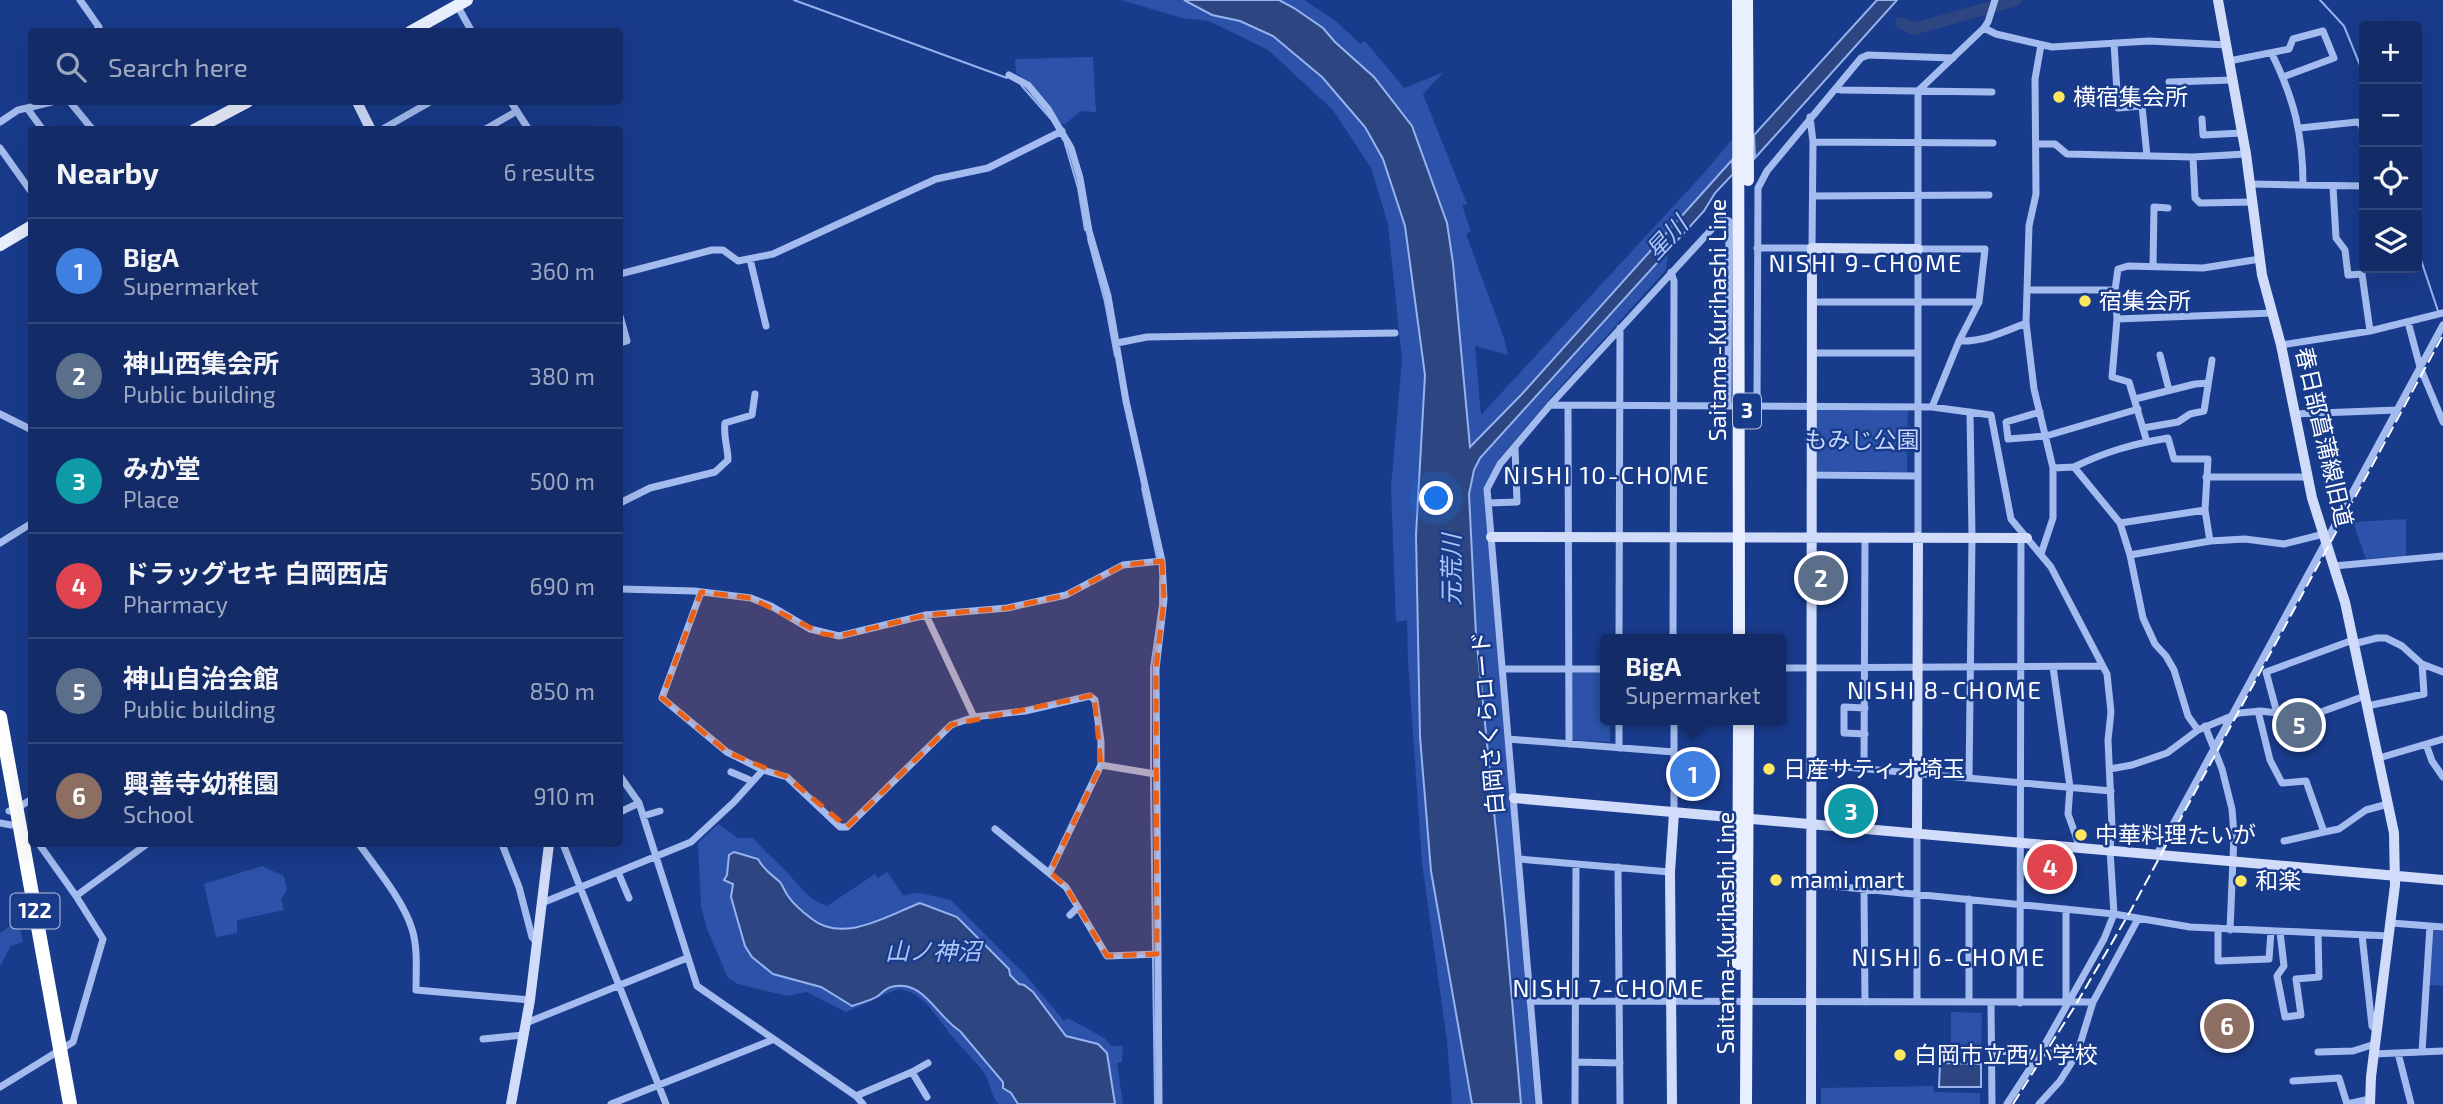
<!DOCTYPE html>
<meta charset="utf-8">
<style>
:root{--surface:#132c68;--page:#1c346e;--text:#f1f3f6;--muted:#9da7c0;--line:#32487c;--accent:#90b9f0}
body{margin:0;font-family:"Exo 2","Noto Sans JP",sans-serif;background:var(--page);color:var(--text)}
.controls{position:absolute;right:21px;top:21px;display:grid;overflow:hidden;border-radius:7px;box-shadow:0 7px 28px #0002}
.controls button{width:63px;height:63px;display:grid;place-items:center;padding:0;border:0;border-bottom:2px solid var(--line);background:var(--surface);color:var(--text);font:35px sans-serif}
.you{position:absolute;left:1437px;top:499px;width:24px;height:24px;margin:-18px;border:5px solid #fff;border-radius:50%;background:#1a73e8;box-shadow:0 0 0 10px #1a73e833}
.badge{display:grid;place-items:center;width:46px;height:46px;border-radius:50%;background:var(--accent);color:#fff;font-size:23px;font-weight:700}
.pin{position:absolute;translate:-50% -50%;border:4px solid #fff;box-shadow:0 2px 7px #0006}
.popup{position:absolute;left:1600px;top:634px;width:186px;height:91px;box-sizing:border-box;display:grid;place-content:center;border-radius:7px;background:var(--surface);filter:drop-shadow(0 2px 5px #0005);font-size:23px;white-space:nowrap;color:var(--muted)}
.popup b{font-size:26px;color:var(--text)}
.popup::after{content:'';position:absolute;left:50%;top:100%;margin-left:-14px;border:14px solid transparent;border-top-color:var(--surface)}
.list{margin:0;padding:0;list-style:none}
h2{display:flex;justify-content:space-between;align-items:center;height:91px;margin:0;padding:0 28px;font-size:30px}
h2 small{font-size:23px;font-weight:400;color:var(--muted)}
.list li{display:grid;grid-template-columns:46px 1fr auto;gap:21px;align-items:center;box-sizing:border-box;height:105px;padding:0 28px;border-top:2px solid var(--line)}
.list b{display:block;font-size:26px;white-space:nowrap}
.list p{margin:0;font-size:23px;white-space:nowrap;color:var(--muted)}
.list em{font-size:23px;font-style:normal;color:var(--muted)}
.icon{flex:none;width:38px;height:38px;fill:none;stroke:currentColor;stroke-width:2;stroke-linecap:round;stroke-linejoin:round}
.map{position:relative;flex:none;width:2443px;height:1104px;overflow:hidden}
.search{position:absolute;background:var(--surface);box-shadow:0 7px 28px #0002;left:28px;top:28px;width:595px;height:77px;display:flex;align-items:center;gap:18px;box-sizing:border-box;padding:0 24px;border-radius:7px;color:var(--muted);font-size:26px}
.panel{position:absolute;background:var(--surface);box-shadow:0 7px 28px #0002;left:28px;top:126px;width:595px;height:721px;border-radius:7px}
.map>svg:first-child{display:block}
.green{fill:#2c53a9}
.water{fill:#2d4682;stroke:#96b3f0;stroke-width:2}
.lines{fill:none;stroke-linecap:round;stroke-linejoin:round}
.stream{stroke:#96b3f0;stroke-width:2}
.river{stroke:#2d4682;stroke-width:12}
.street{stroke:#a3bbee;stroke-width:7}
.secondary{stroke:#d0dcfa;stroke-width:10}
.primary{stroke:#eaefff;stroke-width:12}
.highway{stroke:#fff;stroke-width:14}
.rail{stroke:#fff;stroke-width:2;stroke-dasharray:12 5;stroke-linecap:butt}
.marked{fill:#e96118;fill-opacity:0.2;stroke:#e96118;stroke-width:5;stroke-dasharray:14 9;stroke-linejoin:round}
.poi-dot{fill:#ffe760;stroke:#193b8b;stroke-width:2.5}
.labels{text-anchor:middle;stroke-width:5;stroke-linejoin:round;paint-order:stroke}
.shield{fill:#193b8b;stroke:#bac4dc;stroke-width:2}
.shield-label{font-size:21px;font-weight:bold;fill:#fff}
.poi-label{font-size:23px;fill:#fff;stroke:#193b8b;text-anchor:start}
.street-label{font-size:23px;fill:#fff;stroke:#193b8b}
.park-label{font-size:23px;fill:#c9d8fa;stroke:#193b8b}
.water-label{font-size:24px;font-style:italic;fill:#afc5f5;stroke:#193b8b}
.neighbourhood-label{font-size:24px;letter-spacing:2px;fill:#fff;stroke:#193b8b}
</style>
<div class="map">
<svg width="2443" height="1104" viewBox="0 0 2443 1104">
<rect width="100%" height="100%" fill="#193b8b"/>
<!-- green -->
<path class="green" d="M1121 0H1184L1212 15 1240 21 1273 36 1322 77 1344 100 1365 127 1383 159 1395 191 1405 226 1425 375 1416 535 1420 737 1431 871 1472 1104H1452L1447 1041 1422 863 1408 661 1407 620 1396 622 1391 488 1402 360 1388 224 1371 168 1333 110 1268 50 1209 21 1182 18Z
M1279 0H1304L1336 21 1360 44 1365 41 1404 88 1444 72 1423 94 1467 204 1462 205 1471 231 1466 234 1504 338 1508 355 1475 346 1481 415 1705 172 1733 138 1732 160 1495 423 1470 447 1453 263 1447 223 1412 126 1374 77 1335 42 1323 28Z
M1093 57 1096 112 1081 111 1065 124 1061 123 1029 82 1016 73 1015 59Z
M1669 250 1666 270 1552 396 1499 459 1484 488 1535 1104H1521L1505 920 1476 635 1469 494 1473 471 1485 451Z
M1908 407 1907 472 1817 471 1815 410Z
M2406 519V556L2366 559 2353 522Z
M1572 670H1605L1606 720H1610V742L1572 740Z
M718 824 738 838H753C763 850 774 859 785 870 798 884 808 900 827 906L875 874 878 878 887 872 903 895 919 893 951 900 1029 979 1064 1021 1068 1018 1104 1038 1112 1046H1123L1122 1062 1117 1063 1123 1104H998C991 1094 990 1084 985 1074 977 1062 965 1052 956 1041 941 1024 925 993 901 989 895 988 855 1009 846 1012L807 992 787 996 738 984 728 978 707 929 701 907 698 843Z
M262 866 284 876 287 890 281 899 284 910 237 920V933L216 937 204 884Z
M18 920 23 942 11 946 0 966V933Z
M2432 930 2443 931V986L2429 985Z
M1951 1012 1982 1013 1981 1056H1951Z
M1933 1086 1934 1092 1980 1093V1104H1821V1088Z"/>
<!-- water -->
<path class="water" d="M1184 0H1279L1294 8 1323 28 1335 42 1374 77 1412 126 1447 223 1453 263 1470 447 1521 395 1732 160 1733 174 1715 193 1704 211 1480 458 1474 470 1469 494 1476 635 1505 920 1521 1104H1472L1431 871 1420 737 1416 535 1425 375 1405 226 1383 159 1365 127 1322 77 1273 36 1240 21 1212 15Z
M1877 0H1897L1755 158 1754 135Z
M734 852 758 859C763 869 772 875 780 882 783 886 785 892 788 896 794 905 804 913 812 919 843 944 889 915 920 903L957 917 1009 969 1010 975 1019 984 1024 985 1033 992 1066 1036 1098 1044 1107 1053 1115 1104H1018L1011 1093 1003 1088V1082L960 1031C936 1016 923 978 891 987 886 988 882 993 878 996 870 1001 860 1003 852 1006L821 987 773 974 752 957 745 946 731 897 733 884 724 880 727 875 729 855Z
M1940 1063 1981 1064V1087H1939Z"/>
<g class="lines">
<!-- stream -->
<path class="stream" d="M794 0 1007 78
M2320 0 2344 26 2364 75
M1021 85 1050 118
M1065 144 1078 188 1085 230
M1088 239 1105 302 1115 356
M2417 248 2438 311
M1142 488 1157 558
M1151 771V668L1160 605V581
M1151 776 1153 953
M1153 958 1155 1104"/>
<!-- river -->
<path class="river" d="M1901 23 1914 29 2016 0"/>
<!-- street -->
<path class="street" d="M80 0 99 27 95 32
M457 5 472 32
M1984 28 1996 34 2052 47 2149 41 2227 45
M2114 43 2118 108 2142 106 2147 156
M2272 54C2294 99 2303 134 2303 185
M2229 61 2289 49 2293 39 2323 31 2334 58 2283 77
M1009 75 1028 85 1048 109 1071 148 1080 178 1089 231 1108 296 1126 401 1162 561 1164 599 1156 669 1159 1104
M2169 82 2233 80
M1836 88 1841 90 1992 92
M70 102 93 130
M511 102 529 130
M27 108 52 102
M2202 119 2203 135 2242 133
M0 122 18 110 27 108 43 130
M2300 128 2357 122 2361 124 2364 134
M381 130 430 102
M484 130 517 111
M1813 142 1993 143
M2036 144H2055L2067 154 2193 157 2246 154
M0 148 32 193
M2193 157 2195 198 2200 203 2252 202
M2250 184 2364 186
M2333 187 2336 238 2345 250 2348 275 2362 274 2370 331
M1813 196 1989 195
M1757 248H1812L1813 142 1810 117
M1918 249H1985L1979 302 1959 341 1932 407
M750 259 766 326
M2153 266 2154 207 2168 208
M1671 272 1674 281 1673 639
M620 274 712 250H723L738 261 773 254 936 179 988 168 1062 131
M2027 290H2115L2117 319 2273 313
M2115 290 2118 269 2128 266 2203 268 2260 259
M1812 302H1979
M620 316 627 341 620 343
M2117 319 2112 377 2129 382 2147 442
M2408 322 2420 367 2443 422
M2026 323 2034 389 2053 468 2074 467 2120 523 2130 555 2143 618 2155 644 2166 656 2174 670 2188 716 2198 730
M1959 341C1983 342 2004 332 2026 323L2029 226 2036 194 2035 79 2041 45
M1117 343 1147 337 1395 333
M2281 345 2370 331 2443 313
M1812 353H1917
M2160 355 2169 390
M2135 399 2195 384 2208 383
M1550 405 1932 407 1991 415 2011 519 2051 567 2107 674 2111 712 2108 740 2112 826 2110 850 2114 914 2104 939 2040 1053 2007 1104
M1568 405 1569 744
M1757 406 1758 188 1767 171 1861 58 1868 55 1953 58
M2040 412 2006 422 2008 439 2046 436 2138 409
M0 414 32 430
M2294 414 2397 410
M2143 428 2178 422 2190 414 2204 411 2212 360
M2074 467C2107 451 2133 444 2168 438L2174 459H2208L2205 510 2210 541
M1812 475 1917 476
M2206 477H2307
M620 503 650 488 715 472 728 460C728 447 723 437 725 423L752 415 755 394
M1488 503 1517 502 1515 448
M2120 523 2205 510
M1918 537V91L1984 28 1988 22 1995 0
M0 543 32 523
M2041 554 2053 518V468
M2130 555 2210 541 2245 539 2284 544 2324 534
M2334 566 2443 556
M620 589 694 591 751 598 771 606 810 629 839 636 926 615 1007 608 1066 595 1123 565 1162 561
M701 592 662 698 727 752 763 770 787 777 840 827H847L951 725 974 717 1025 711 1090 696 1095 700 1101 741V765L1155 774
M926 615 974 717
M1619 639 1620 328
M2353 644 2377 638H2386L2402 646 2422 664 2443 672
M2053 667 2070 787 2068 814 2078 842V848
M1780 668 2102 666
M1502 669H1606
M2367 706 2424 694 2422 664
M2258 711 2270 760 2282 783 2306 781 2324 832 2339 829 2366 810 2388 804
M2277 713 2266 672 2353 640
M2205 726 2222 769 2232 809 2234 835 2230 930
M1865 734 1844 733V707L1865 708
M1508 739 1674 752
M2426 744 2432 761 2443 777
M1619 748V720
M2379 758 2443 739
M1812 764 2111 791
M1864 769 1865 537
M2110 769 2132 765 2167 753 2198 730 2239 713 2261 711 2307 717 2365 696
M731 772 752 781
M620 776 639 803 697 986 856 1096 863 1104
M1969 778 1972 537 1970 412
M9 811 17 808 32 799
M620 812 639 803
M1674 813V720
M643 816 660 811
M0 823 11 825 20 824
M995 829 1066 887 1107 956 1157 954
M2284 841 2324 832
M39 844 76 896
M359 844C376 868 403 900 412 929 418 948 416 970 416 990L530 1000
M502 844 519 887 532 937 537 943
M563 844 666 1104
M2157 854 2443 325
M1519 859 1670 872
M1618 867 1620 1104
M618 872 629 898
M1050 872 1101 765
M1812 884 2114 914 2190 927 2389 936
M1864 889 1865 1002
M542 903 691 842 734 802 763 770
M2066 909V1000
M1070 915 1078 907
M2391 923 2443 927
M2218 928V961L2269 959 2271 931
M2280 932 2284 966 2277 976 2285 1017 2301 1015 2296 979 2319 977 2318 933
M2362 935 2372 1026 2377 1031
M1530 1001 2093 1002 2077 1054 2060 1081 2039 1104
M1917 1002V834
M1969 1002V899
M1991 1002 1992 1104
M2093 1002 2138 919
M2020 1003 2021 537
M526 1023 687 958
M483 1039 524 1035
M1991 1051 2077 1054
M2318 1052 2353 1051 2375 1044
M2422 1052 2430 926
M2398 1053 2411 1104
M2374 1054 2443 1051
M1575 1062 1620 1063
M912 1072 927 1097
M2293 1081 2339 1078 2347 1104 2370 1099
M0 1087 73 1042 103 939 76 896 147 844
M856 1096 912 1072 928 1063
M611 1104 772 1040
M1539 1104 1487 489 1500 464 1550 405 1722 218 1729 221 1728 406
M1575 1104 1576 864"/>
<!-- secondary -->
<path class="secondary" d="M2218 0 2246 154 2262 275 2281 345 2312 498 2345 602 2394 833 2395 885 2371 1077 2370 1104
M357 102 371 130
M1491 537 2027 538
M1514 798 2443 880
M1917 834 1918 537
M511 1104 530 1000 549 844
M1672 1104 1670 872 1674 813
M1811 1104 1812 248 1918 249"/>
<!-- primary -->
<path class="primary" d="M1738 0 1739 639
M1747 0 1748 180
M410 32 467 0
M194 130 247 102
M0 245 32 226
M1738 964 1739 720
M1746 1104 1748 720"/>
<!-- highway -->
<path class="highway" d="M0 717 70 1104"/>
<!-- rail -->
<path class="rail" d="M2013 1104 2075 1006 2131 910 2443 335"/>
</g>
<!-- marked area -->
<path class="marked" d="M1162 561 1164 599 1156 669 1157 954 1107 956 1066 887 1050 872 1101 765 1094 695 951 725 847 827 787 777 727 752 662 698 701 592 751 598 823 634 839 636 926 615 1007 608 1066 595 1123 565Z"/>
<!-- markers -->
<g class="poi-dot">
<circle cx="2059" cy="97" r="7"/>
<circle cx="2085" cy="301" r="7"/>
<circle cx="1769" cy="769" r="7"/>
<circle cx="2081" cy="835" r="7"/>
<circle cx="1776" cy="880" r="7"/>
<circle cx="2241" cy="881" r="7"/>
<circle cx="1900" cy="1055" r="7"/>
</g>
<g class="labels">
<!-- shield labels -->
<g class="shield">
<rect x="1733" y="393.5" width="28" height="35" rx="5"/>
<rect x="10.5" y="893.5" width="49" height="35" rx="5"/>
</g>
<g class="shield-label">
<text x="1747" y="418">3</text>
<text x="35" y="918">122</text>
</g>
<!-- poi labels -->
<g class="poi-label">
<text x="2073" y="105">横宿集会所</text>
<text x="2099" y="309">宿集会所</text>
<text x="1783" y="777">日産サティオ埼玉</text>
<text x="2095" y="843">中華料理たいが</text>
<text x="1790" y="888">mami mart</text>
<text x="2255" y="889">和楽</text>
<text x="1914" y="1063">白岡市立西小学校</text>
</g>
<!-- street labels -->
<g class="street-label">
<text transform="translate(1718 320) rotate(-90)" y="8">Saitama-Kurihashi Line</text>
<text transform="translate(2324 437) rotate(77)" y="8">春日部菖蒲線旧道</text>
<text transform="translate(1488 723) rotate(-95)" y="8">白岡さくらロード</text>
<text transform="translate(1726 933) rotate(-90)" y="8">Saitama-Kurihashi Line</text>
</g>
<!-- park labels -->
<g class="park-label">
<text x="1862" y="448">もみじ公園</text>
</g>
<!-- water labels -->
<g class="water-label">
<text transform="translate(1667 238) rotate(-47)" y="8">星川</text>
<text transform="translate(1452 570) rotate(-90)" y="8">元荒川</text>
<text x="933" y="960">山ノ神沼</text>
</g>
<!-- neighbourhood labels -->
<g class="neighbourhood-label">
<text x="1866" y="272">NISHI 9-CHOME</text>
<text x="1607" y="484">NISHI 10-CHOME</text>
<text x="1945" y="699">NISHI 8-CHOME</text>
<text x="1949" y="966">NISHI 6-CHOME</text>
<text x="1609" y="997">NISHI 7-CHOME</text>
</g>
</g>
</svg>
<div class="controls">
<button>+</button>
<button>−</button>
<button><svg class="icon" aria-label="locate" viewBox="0 0 24 24"><circle cx="12" cy="12" r="6"/><path d="M12 2v4M12 18v4M2 12h4M18 12h4"/></svg></button>
<button><svg class="icon" aria-label="layers" viewBox="0 0 24 24"><path d="M12 4l9 5-9 5-9-5zM3 14l9 5 9-5"/></svg></button>
</div>
<div class="you"></div>
<div class="pin badge" style="left:1693px;top:774px;background:#3f7fe0">1</div>
<div class="popup"><b>BigA</b>Supermarket</div>
<div class="pin badge" style="left:1821px;top:578px;background:#5c6f8a">2</div>
<div class="pin badge" style="left:1851px;top:811px;background:#0f9aa8">3</div>
<div class="pin badge" style="left:2050px;top:867px;background:#e0444e">4</div>
<div class="pin badge" style="left:2299px;top:725px;background:#5c6f8a">5</div>
<div class="pin badge" style="left:2227px;top:1026px;background:#8d6e63">6</div>
<div class="search"><svg class="icon" aria-label="search" viewBox="0 0 24 24"><circle cx="10" cy="10" r="6"/><path d="M15 15l6 6"/></svg>Search here</div>
<section class="panel">
<h2>Nearby<small>6 results</small></h2>
<ul class="list">
<li><span class="badge" style="background:#3f7fe0">1</span><div><b>BigA</b><p>Supermarket</p></div><em>360 m</em></li>
<li><span class="badge" style="background:#5c6f8a">2</span><div><b>神山西集会所</b><p>Public building</p></div><em>380 m</em></li>
<li><span class="badge" style="background:#0f9aa8">3</span><div><b>みか堂</b><p>Place</p></div><em>500 m</em></li>
<li><span class="badge" style="background:#e0444e">4</span><div><b>ドラッグセキ 白岡西店</b><p>Pharmacy</p></div><em>690 m</em></li>
<li><span class="badge" style="background:#5c6f8a">5</span><div><b>神山自治会館</b><p>Public building</p></div><em>850 m</em></li>
<li><span class="badge" style="background:#8d6e63">6</span><div><b>興善寺幼稚園</b><p>School</p></div><em>910 m</em></li>
</ul>
</section>
</div>
